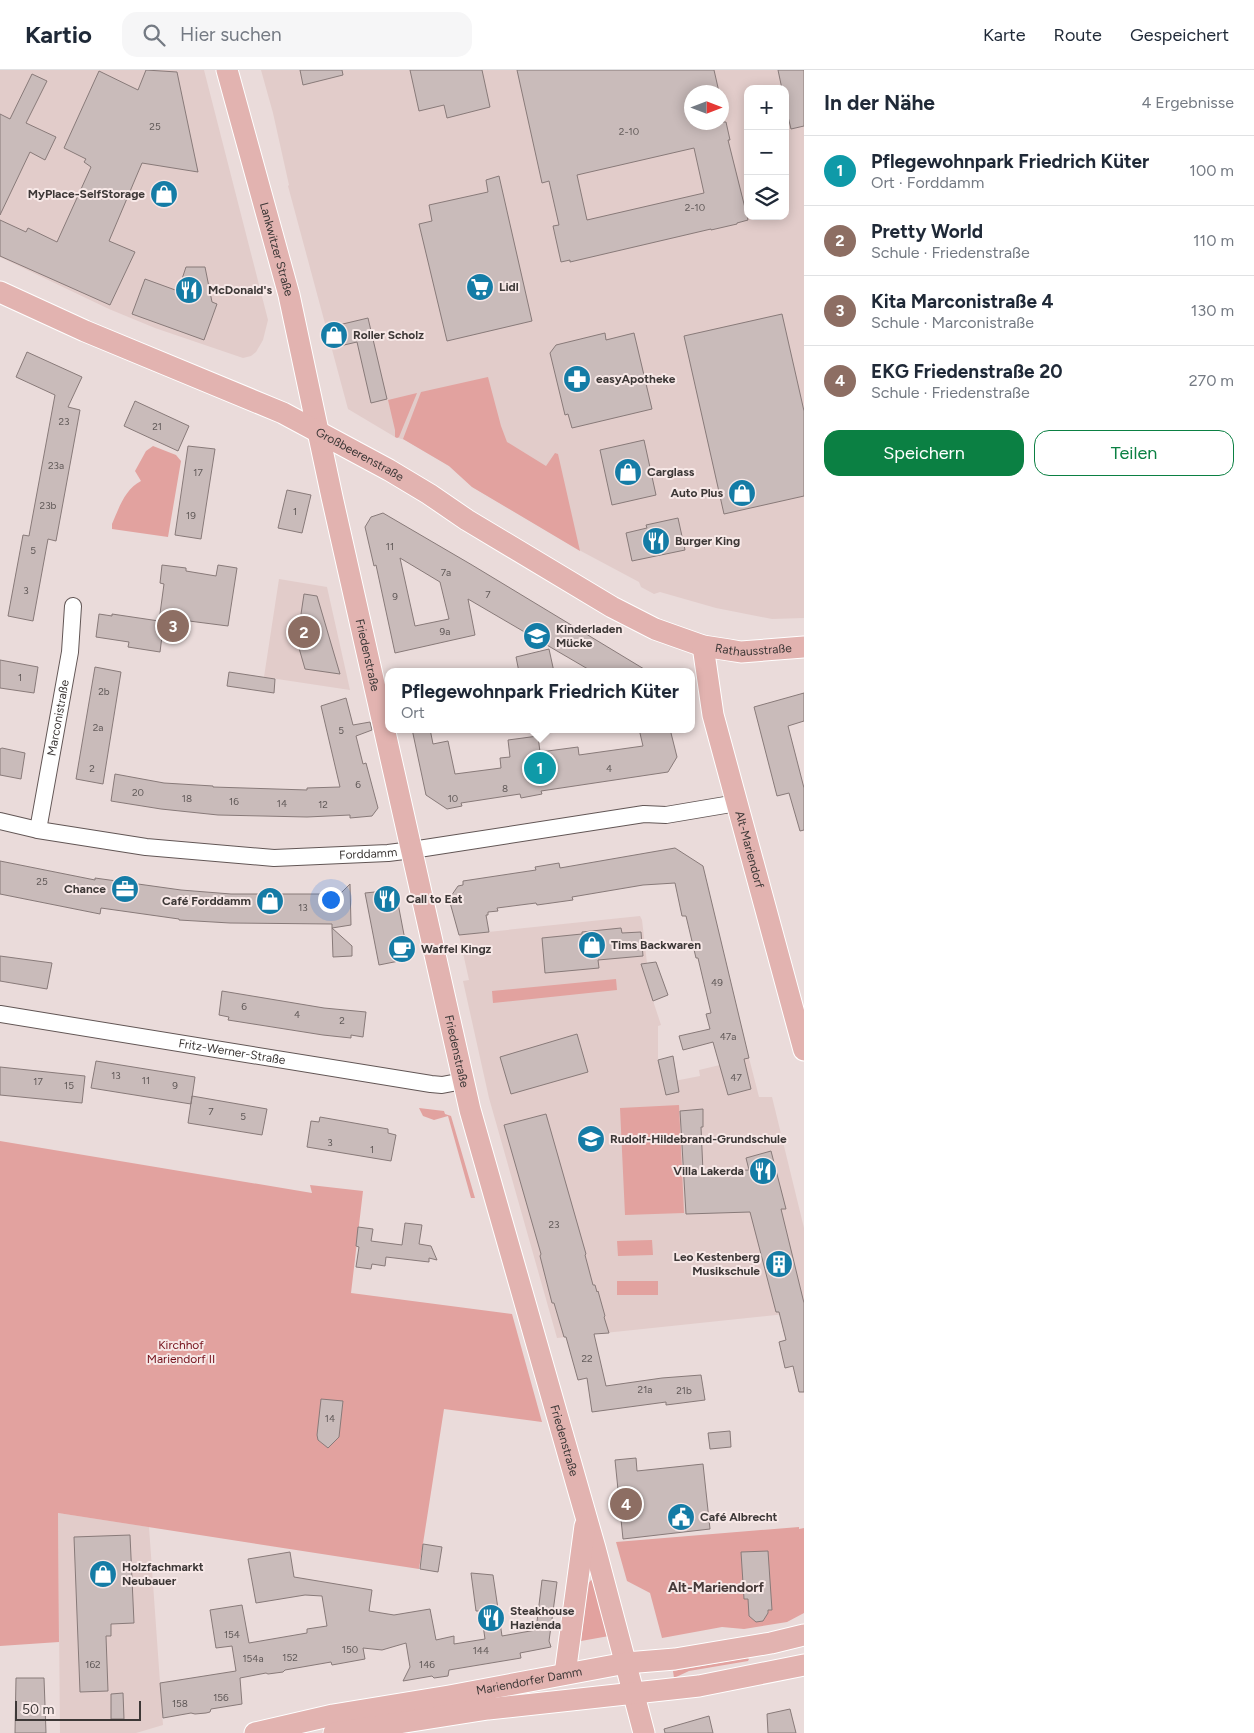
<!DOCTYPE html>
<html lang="de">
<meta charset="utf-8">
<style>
:root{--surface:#fff;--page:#f6f6f7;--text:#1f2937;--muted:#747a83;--line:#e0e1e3;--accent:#0b8043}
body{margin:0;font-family:Figtree,sans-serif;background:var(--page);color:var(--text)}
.controls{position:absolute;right:15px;top:15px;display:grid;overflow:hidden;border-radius:10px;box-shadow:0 2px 12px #0003}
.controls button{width:45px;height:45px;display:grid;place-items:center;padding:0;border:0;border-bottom:1px solid var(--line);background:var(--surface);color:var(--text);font:25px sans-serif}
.compass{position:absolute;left:684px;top:15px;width:45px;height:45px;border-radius:50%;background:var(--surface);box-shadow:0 2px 12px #0003;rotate:90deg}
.scale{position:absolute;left:15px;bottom:12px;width:126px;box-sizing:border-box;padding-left:5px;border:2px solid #3d3837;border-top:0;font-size:14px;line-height:18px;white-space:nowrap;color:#3d3837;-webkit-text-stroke:4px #f7e8e7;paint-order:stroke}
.you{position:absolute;left:330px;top:829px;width:18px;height:18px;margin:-12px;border:4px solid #fff;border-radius:50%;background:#1a73e8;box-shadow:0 0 0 8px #1a73e833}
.badge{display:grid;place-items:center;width:32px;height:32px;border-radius:50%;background:var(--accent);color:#fff;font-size:16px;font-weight:700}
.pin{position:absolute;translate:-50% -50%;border:2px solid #fff;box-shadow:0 1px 5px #0006}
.popup{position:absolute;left:385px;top:598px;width:310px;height:65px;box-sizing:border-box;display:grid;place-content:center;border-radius:10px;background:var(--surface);filter:drop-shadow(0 1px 4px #0005);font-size:16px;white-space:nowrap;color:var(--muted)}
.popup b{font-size:19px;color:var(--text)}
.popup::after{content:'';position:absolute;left:50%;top:100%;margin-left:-10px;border:10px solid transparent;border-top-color:var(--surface)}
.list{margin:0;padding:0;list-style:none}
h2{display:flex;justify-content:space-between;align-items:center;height:65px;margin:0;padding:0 20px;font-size:21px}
h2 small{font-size:16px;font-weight:400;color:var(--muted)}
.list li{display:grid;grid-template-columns:32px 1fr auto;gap:15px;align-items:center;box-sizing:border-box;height:70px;padding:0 20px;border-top:1px solid var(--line)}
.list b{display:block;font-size:19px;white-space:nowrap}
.list p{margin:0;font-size:16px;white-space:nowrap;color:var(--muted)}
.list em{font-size:16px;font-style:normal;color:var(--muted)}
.actions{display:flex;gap:10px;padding:15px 20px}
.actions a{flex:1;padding:11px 0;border:1px solid var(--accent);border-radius:15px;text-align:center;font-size:18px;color:var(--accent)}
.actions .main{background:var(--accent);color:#fff}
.icon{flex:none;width:28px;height:28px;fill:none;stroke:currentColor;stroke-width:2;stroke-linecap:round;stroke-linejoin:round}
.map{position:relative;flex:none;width:804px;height:1663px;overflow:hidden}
header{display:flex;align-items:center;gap:30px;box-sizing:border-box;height:70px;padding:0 25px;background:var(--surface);border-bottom:1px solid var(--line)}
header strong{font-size:24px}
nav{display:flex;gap:28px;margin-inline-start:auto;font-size:18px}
.search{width:350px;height:45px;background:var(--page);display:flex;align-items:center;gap:12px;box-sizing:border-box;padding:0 18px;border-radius:15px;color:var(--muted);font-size:19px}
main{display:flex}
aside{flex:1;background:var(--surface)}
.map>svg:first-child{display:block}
.built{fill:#e2ccca;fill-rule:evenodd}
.green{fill:#e2a29f}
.building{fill:#c9bbba;stroke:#887a79;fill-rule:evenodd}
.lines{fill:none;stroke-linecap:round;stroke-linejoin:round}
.minor-casing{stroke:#625655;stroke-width:18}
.major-casing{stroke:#fff;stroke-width:23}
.minor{stroke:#fff;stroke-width:16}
.major{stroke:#e2b3b0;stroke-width:21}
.labels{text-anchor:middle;stroke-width:4;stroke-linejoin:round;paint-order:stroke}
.number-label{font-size:10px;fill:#605958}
.poi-label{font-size:12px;font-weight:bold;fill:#3d3837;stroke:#f7e8e7;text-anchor:start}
.street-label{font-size:12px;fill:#3d3837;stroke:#f7e8e7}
.park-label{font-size:12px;fill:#74111b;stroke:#f7e8e7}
.neighbourhood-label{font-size:14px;font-weight:bold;fill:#463a39;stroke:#f7e8e7}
</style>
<header>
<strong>Kartio</strong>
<div class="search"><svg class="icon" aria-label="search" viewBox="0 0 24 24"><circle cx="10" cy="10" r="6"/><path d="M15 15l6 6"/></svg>Hier suchen</div>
<nav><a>Karte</a><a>Route</a><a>Gespeichert</a></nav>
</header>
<main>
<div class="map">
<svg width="804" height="1663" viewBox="0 0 804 1663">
<rect width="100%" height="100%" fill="#eadbda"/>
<!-- built -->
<path class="built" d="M0 0H204L268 250 263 270 256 282 251 286 243 288 155 258 109 239 0 187Z
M261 0H804V548L772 549 716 538 660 522 654 524 641 517 639 512 579 480 472 417 449 396 405 370 395 367 348 339 288 116 289 115 273 43ZM748 19H785V146H748ZM692 22H722V52H692Z
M279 509 327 517 350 620 264 607Z
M640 846 642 850 647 893 641 894 661 955 658 956V990L664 1013 700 1006 699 1000 749 988 759 1027H772L804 1158V1242L557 1268 489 1028 463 911 469 910 459 865Z
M58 1443 149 1457 163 1655 136 1663H60Z"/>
<!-- green -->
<path class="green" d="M488 307 501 356 507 372 546 396 555 383 558 384 580 481 472 417 449 396 403 369 421 322Z
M417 323 399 367 397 368 395 367V360L388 330Z
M153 376 176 385 181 391 168 467 112 459V454C119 438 125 419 141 411L135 401 146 381Z
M616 909 617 920 493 933 492 921Z
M679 1035 684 1143 625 1145 620 1038Z
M419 1038 444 1041 445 1044 451 1046 475 1128H471L448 1046 434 1050 423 1046Z
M0 1071 312 1123 310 1115 363 1121 351 1223 512 1244 542 1352 444 1339 419 1499 58 1443 59 1572 0 1576Z
M652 1170 653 1185 618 1186 617 1171Z
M617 1211H658V1225H617Z
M799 1457V1459L804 1458V1543L787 1552 744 1559 722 1557 662 1568 650 1523 627 1511 616 1472Z
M591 1510 593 1511 609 1566 581 1571 588 1514Z
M747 1588 749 1589 748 1591 689 1601 674 1608 673 1601Z"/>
<!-- building -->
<path class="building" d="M146 0 177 2 198 102 142 93 109 171 135 182 110 235 0 186V150L26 162 28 158 57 172 91 97 84 92 86 89 64 78 99 1 138 20Z
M300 0H342L343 5 303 15Z
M410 0H482L490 37 447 48 444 35 419 41Z
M517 0H714L719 22H692V52H726L730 70H728L748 150 737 153V154L711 160V159L570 192V190L561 192 553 156 559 155 549 111 542 113ZM694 78 704 123 587 150 577 105Z
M778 0H804V56L791 59 785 34V19H782Z
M32 4 47 11 26 53 56 67 45 90 30 82 0 145V44L10 49Z
M499 106 532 251 447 271 419 154 432 151 429 135 488 122 486 110Z
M186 197H205L212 232 217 234 204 270 132 244 145 209 178 221Z
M782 244 804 341V426L724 444 684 266Z
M368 248 387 329 371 333 357 272 331 278 326 258Z
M605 263 606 270 634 263 652 339 572 358 568 344 565 345 550 283 556 275Z
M27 282 82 307 68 337 80 340 56 471 48 469 33 551 8 546 23 465 29 466 55 325 16 307Z
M135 331 189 356 178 381 124 356Z
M644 370 656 425 612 435 600 380Z
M188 376 215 379 201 469 175 465Z
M287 420 311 425 302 463 278 458Z
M383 443 472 495 649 602H593L468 529 475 565 395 583 376 495 374 496 365 457 371 447ZM400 488 440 512 449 549 415 556Z
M678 448 685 480 632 491 626 463 647 458 646 455Z
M162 495 186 498V501L216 506 218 495 237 498 228 556 189 551 188 555 178 554 177 561 163 558 160 582 128 577 129 572 96 567 99 544 112 546V544L159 551 164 514 160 513Z
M304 524 317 526 340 604 305 599 297 571Z
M549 579 554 602H519L516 587Z
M0 590 38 597 34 623 0 618Z
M95 597 121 602 103 714 76 709Z
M229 602 275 609 274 623 227 616Z
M804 623V651L788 656 804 718V760L800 761 789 723 777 726 754 637Z
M346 628 353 655 370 652 372 660 356 666 363 694 366 693 378 738 372 746 350 748V745L307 747 218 745 161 739 111 731 115 704 164 713 213 716V717L307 720V718L340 717 321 636Z
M412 659H430L433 674 448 671 455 704 501 698 500 688 510 687 508 670 538 666 540 682 578 677 579 685 643 676 639 659H670L677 687 668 702 541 721 542 724 521 728 520 724 461 733 462 736 447 739 426 725Z
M2 678 25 683 21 709 0 705V679Z
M675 778 703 796 749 988 744 989 751 1019 728 1025 713 972 683 980 679 966 710 959 706 944 711 943 698 888H696L686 846H682L675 813 643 815 572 827 573 830 537 835 536 833 497 838 498 841 488 842V845H486L489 862 459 865 449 829 458 816 463 815V811L536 800 535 797 559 793 560 798Z
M0 791 95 810V808L181 820 231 824H340L350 814 351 855 332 858V854L230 853 179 850V849L101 838 100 844 0 824Z
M394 820 396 828H397L405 870 414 872 407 879 409 889 379 895 365 823Z
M332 858 352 876V886L333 887Z
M621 858 622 863 641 862 643 886 598 890 599 898 545 903 542 868 582 864V862Z
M0 886 52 893 47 919 0 911Z
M656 892 668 925 653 931 641 894Z
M222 921 324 938 366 942 363 967 351 965V968L323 965 228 950 229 947 219 945Z
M577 964 588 1002 511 1024 500 987Z
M673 986 679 1022 666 1025 658 990Z
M96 991 195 1007 191 1034 91 1018Z
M0 997 85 1006 82 1033 0 1025Z
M192 1026 267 1039 262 1065 188 1053Z
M703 1039V1057H701L703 1102 749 1100 746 1088 771 1081 786 1139H781L804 1233V1322H799L793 1296 785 1298 779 1272 786 1270 779 1242H776L750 1142 686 1144 680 1041Z
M546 1044 586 1184 585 1185 593 1215H595L597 1222 598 1221 605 1246 604 1247 609 1263 594 1264 606 1316 662 1308 701 1305 705 1330 666 1335V1332L592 1342 587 1308 578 1310 566 1267H564L554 1233H552L540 1186 541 1184 504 1055Z
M320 1047 388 1059V1063L396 1065 391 1091 307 1077 311 1051 319 1052Z
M405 1153 422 1155 419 1174 431 1176 437 1190 429 1188V1192L386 1187 385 1196 372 1194 371 1199 356 1197 359 1177 356 1176 358 1157 373 1159 371 1171 402 1175Z
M321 1329 343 1331 339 1367 328 1378 318 1370 317 1365Z
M730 1361 731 1377 710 1379 708 1363Z
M636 1388 637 1401 703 1394 710 1459 623 1469 615 1390Z
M130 1465 134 1553 111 1554V1566H106L108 1621 80 1622 74 1467Z
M423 1474 442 1477 438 1502 420 1499Z
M768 1481 772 1540H768V1543L763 1551 756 1552 749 1546 748 1529H744L741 1482Z
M290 1482 294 1507 372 1520 369 1541 394 1545 430 1539 436 1570 454 1566V1574L485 1569 481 1541H476L471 1503 493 1505 502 1566 536 1560 542 1510 557 1512 549 1571 551 1577 520 1583 521 1588 449 1600 448 1606 434 1608 432 1606 403 1611 410 1597 406 1573 382 1580 363 1578 365 1589 332 1595 331 1592 285 1600 283 1602 268 1604 266 1603 240 1608 242 1634 211 1639 210 1642 206 1643 195 1644 191 1643 163 1648 160 1613 236 1601 232 1576 216 1578 210 1540 242 1535 249 1573 307 1563V1559L327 1556 322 1526 305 1525 256 1533 248 1489Z
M16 1608H44L46 1663H15Z
M123 1623 124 1649H111V1624Z
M790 1639 796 1663H768L767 1644Z
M709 1646 713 1663H665L664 1659Z"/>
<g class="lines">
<!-- minor casing -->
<g class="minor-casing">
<g id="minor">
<path id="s1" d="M0 751 38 760 146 777 274 788 388 783 412 780 644 744 666 745 737 733"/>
<path id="s2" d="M38 760 70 582 73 536"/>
<path id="s3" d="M0 944 431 1014 442 1015 463 1011"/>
</g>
</g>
<!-- major casing -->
<g class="major-casing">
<g id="major">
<path id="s4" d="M227 0 289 225 332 427 470 1040 595 1478 644 1663"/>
<path id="s5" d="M0 222 85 261 283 343 389 400 429 424 467 450 612 537 655 559 703 576 729 580 741 582 804 577"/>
<path id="s6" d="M703 576 713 645 804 980"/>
<path d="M565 1604 585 1456"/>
<path id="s7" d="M255 1663 333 1645 449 1626 626 1593 675 1589 771 1573 804 1565"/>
<path d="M334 1663 488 1639 699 1616 804 1595"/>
</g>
</g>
<!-- minor -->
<use href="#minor" class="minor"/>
<!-- major -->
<use href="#major" class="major"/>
</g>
<!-- icons -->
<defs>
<g id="shop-disc" transform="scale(1.4375)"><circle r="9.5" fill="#147ca6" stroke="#f7e8e7"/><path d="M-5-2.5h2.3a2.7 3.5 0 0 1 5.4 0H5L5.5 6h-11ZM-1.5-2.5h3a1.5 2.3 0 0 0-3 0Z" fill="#fff"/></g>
<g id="supermarket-disc" transform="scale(1.4375)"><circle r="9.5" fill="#147ca6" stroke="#f7e8e7"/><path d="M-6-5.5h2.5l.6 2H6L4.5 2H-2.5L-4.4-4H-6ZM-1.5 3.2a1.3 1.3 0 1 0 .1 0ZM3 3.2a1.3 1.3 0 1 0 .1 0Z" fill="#fff"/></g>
<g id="restaurant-disc" transform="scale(1.4375)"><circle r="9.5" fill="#147ca6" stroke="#f7e8e7"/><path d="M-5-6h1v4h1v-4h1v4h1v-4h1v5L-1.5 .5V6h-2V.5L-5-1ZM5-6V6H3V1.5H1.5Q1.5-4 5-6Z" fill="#fff"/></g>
<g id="pharmacy-disc" transform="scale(1.4375)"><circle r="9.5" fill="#147ca6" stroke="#f7e8e7"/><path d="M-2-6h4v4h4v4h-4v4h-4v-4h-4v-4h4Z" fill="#fff"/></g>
<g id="school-disc" transform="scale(1.4375)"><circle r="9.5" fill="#147ca6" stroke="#f7e8e7"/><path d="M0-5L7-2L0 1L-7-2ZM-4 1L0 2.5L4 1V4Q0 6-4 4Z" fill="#fff"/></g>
<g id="office-disc" transform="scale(1.4375)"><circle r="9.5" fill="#147ca6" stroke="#f7e8e7"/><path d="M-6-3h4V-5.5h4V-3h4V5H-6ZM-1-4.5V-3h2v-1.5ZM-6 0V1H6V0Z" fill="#fff"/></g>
<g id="cafe-disc" transform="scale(1.4375)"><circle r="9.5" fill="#147ca6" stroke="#f7e8e7"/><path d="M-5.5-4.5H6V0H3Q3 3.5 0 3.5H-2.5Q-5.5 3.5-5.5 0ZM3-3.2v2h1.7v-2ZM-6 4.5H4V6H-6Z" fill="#fff"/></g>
<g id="building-disc" transform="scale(1.4375)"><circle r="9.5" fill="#147ca6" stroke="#f7e8e7"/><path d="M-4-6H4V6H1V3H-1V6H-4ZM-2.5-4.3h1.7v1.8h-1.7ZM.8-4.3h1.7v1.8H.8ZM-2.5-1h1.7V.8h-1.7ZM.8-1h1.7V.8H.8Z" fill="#fff"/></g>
<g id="civic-disc" transform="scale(1.4375)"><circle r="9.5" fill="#147ca6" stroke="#f7e8e7"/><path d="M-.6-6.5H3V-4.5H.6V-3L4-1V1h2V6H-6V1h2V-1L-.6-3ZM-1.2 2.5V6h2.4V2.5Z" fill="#fff"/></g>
</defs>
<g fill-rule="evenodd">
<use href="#shop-disc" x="164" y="124"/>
<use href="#supermarket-disc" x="480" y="217"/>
<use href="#restaurant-disc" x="189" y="220"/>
<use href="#shop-disc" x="334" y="265"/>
<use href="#pharmacy-disc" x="577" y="309"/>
<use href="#shop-disc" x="628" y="402"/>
<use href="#shop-disc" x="742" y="423"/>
<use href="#restaurant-disc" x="656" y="471"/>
<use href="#school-disc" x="537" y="566"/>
<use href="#office-disc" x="125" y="819"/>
<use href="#restaurant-disc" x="387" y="829"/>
<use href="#shop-disc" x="270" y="831"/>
<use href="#shop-disc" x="592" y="875"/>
<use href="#cafe-disc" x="402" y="879"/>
<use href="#school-disc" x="591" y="1069"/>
<use href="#restaurant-disc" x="763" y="1101"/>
<use href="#building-disc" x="779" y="1194"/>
<use href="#civic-disc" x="681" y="1447"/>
<use href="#shop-disc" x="103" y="1504"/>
<use href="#restaurant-disc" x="491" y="1548"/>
</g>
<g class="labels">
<!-- number labels -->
<g class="number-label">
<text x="155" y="60">25</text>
<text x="629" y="65">2-10</text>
<text x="695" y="141">2-10</text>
<text x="64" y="355">23</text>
<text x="157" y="360">21</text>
<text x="56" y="399">23a</text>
<text x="198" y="406">17</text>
<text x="48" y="439">23b</text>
<text x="295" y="445">1</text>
<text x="191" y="449">19</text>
<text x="390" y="480">11</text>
<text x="33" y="484">5</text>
<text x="446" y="506">7a</text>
<text x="26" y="524">3</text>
<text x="488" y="528">7</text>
<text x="395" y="530">9</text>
<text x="445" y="565">9a</text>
<text x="20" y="611">1</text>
<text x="104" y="625">2b</text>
<text x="98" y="661">2a</text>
<text x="341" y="664">5</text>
<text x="92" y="702">2</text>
<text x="609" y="702">4</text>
<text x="358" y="718">6</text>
<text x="505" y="722">8</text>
<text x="138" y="726">20</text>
<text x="187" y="732">18</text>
<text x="453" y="732">10</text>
<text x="234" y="735">16</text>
<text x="282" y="737">14</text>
<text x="323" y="738">12</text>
<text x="42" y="815">25</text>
<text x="303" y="841">13</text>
<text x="717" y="916">49</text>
<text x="244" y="940">6</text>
<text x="297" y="948">4</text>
<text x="342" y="954">2</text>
<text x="728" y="970">47a</text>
<text x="116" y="1009">13</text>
<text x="736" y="1011">47</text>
<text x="146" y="1014">11</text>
<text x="38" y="1015">17</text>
<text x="69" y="1019">15</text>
<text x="175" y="1019">9</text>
<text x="211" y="1045">7</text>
<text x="243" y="1050">5</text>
<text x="330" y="1076">3</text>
<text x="372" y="1083">1</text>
<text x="554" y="1158">23</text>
<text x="587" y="1292">22</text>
<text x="645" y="1323">21a</text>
<text x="684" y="1324">21b</text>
<text x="330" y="1352">14</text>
<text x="232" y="1568">154</text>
<text x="350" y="1583">150</text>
<text x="481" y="1584">144</text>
<text x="290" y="1591">152</text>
<text x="253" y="1592">154a</text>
<text x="93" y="1598">162</text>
<text x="427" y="1598">146</text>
<text x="221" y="1631">156</text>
<text x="180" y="1637">158</text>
</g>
<!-- poi labels -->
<g class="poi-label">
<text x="145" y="128" text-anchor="end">MyPlace-SelfStorage</text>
<text x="499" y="221">Lidl</text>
<text x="208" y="224">McDonald's</text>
<text x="353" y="269">Roller Scholz</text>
<text x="596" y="313">easyApotheke</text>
<text x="647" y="406">Carglass</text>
<text x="723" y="427" text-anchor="end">Auto Plus</text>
<text x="675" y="475">Burger King</text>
<text x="556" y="563">Kinderladen<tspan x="556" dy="14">Mücke</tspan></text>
<text x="106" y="823" text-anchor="end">Chance</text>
<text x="406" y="833">Call to Eat</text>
<text x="251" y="835" text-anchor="end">Café Forddamm</text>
<text x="611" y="879">Tims Backwaren</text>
<text x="421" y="883">Waffel Kingz</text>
<text x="610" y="1073">Rudolf-Hildebrand-Grundschule</text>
<text x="744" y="1105" text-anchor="end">Villa Lakerda</text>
<text x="760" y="1191" text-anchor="end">Leo Kestenberg<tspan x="760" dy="14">Musikschule</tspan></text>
<text x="700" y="1451">Café Albrecht</text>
<text x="122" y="1501">Holzfachmarkt<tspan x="122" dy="14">Neubauer</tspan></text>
<text x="510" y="1545">Steakhouse<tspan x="510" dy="14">Hazienda</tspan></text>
</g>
<!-- street labels -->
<g class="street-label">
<text dy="4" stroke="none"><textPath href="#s4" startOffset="186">Lankwitzer Straße</textPath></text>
<text dy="4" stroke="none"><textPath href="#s5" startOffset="395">Großbeerenstraße</textPath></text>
<text dy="4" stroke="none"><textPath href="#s5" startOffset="840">Rathausstraße</textPath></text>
<text dy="4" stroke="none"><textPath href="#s4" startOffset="602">Friedenstraße</textPath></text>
<text dy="4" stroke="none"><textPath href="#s2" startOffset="114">Marconistraße</textPath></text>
<text dy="4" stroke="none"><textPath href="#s6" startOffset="209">Alt-Mariendorf</textPath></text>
<text dy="4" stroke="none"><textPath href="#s1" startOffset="371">Forddamm</textPath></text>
<text dy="4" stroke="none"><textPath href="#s4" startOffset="1008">Friedenstraße</textPath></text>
<text dy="4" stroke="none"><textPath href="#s3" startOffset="235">Fritz-Werner-Straße</textPath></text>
<text dy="4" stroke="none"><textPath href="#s4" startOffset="1412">Friedenstraße</textPath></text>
<text dy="4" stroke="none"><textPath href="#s7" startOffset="279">Mariendorfer Damm</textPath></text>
</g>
<!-- park labels -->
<g class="park-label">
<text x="181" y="1279">Kirchhof<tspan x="181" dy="14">Mariendorf II</tspan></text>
</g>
<!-- neighbourhood labels -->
<g class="neighbourhood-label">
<text x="716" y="1522">Alt-Mariendorf</text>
</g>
</g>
</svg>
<div class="controls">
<button>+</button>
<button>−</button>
<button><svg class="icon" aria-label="layers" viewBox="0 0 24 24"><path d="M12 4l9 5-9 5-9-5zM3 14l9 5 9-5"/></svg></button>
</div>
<svg class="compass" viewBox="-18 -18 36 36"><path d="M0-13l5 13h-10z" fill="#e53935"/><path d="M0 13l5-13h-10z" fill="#747a83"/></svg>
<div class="scale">50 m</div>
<div class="you"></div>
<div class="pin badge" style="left:540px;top:698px;background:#0f9aa8">1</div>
<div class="popup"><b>Pflegewohnpark Friedrich Küter</b>Ort</div>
<div class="pin badge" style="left:304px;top:562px;background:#8d6e63">2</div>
<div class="pin badge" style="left:173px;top:556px;background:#8d6e63">3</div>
<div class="pin badge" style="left:626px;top:1434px;background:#8d6e63">4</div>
</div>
<aside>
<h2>In der Nähe<small>4 Ergebnisse</small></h2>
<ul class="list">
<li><span class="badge" style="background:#0f9aa8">1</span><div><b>Pflegewohnpark Friedrich Küter</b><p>Ort · Forddamm</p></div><em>100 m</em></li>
<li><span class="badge" style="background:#8d6e63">2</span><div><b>Pretty World</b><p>Schule · Friedenstraße</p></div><em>110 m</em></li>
<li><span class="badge" style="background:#8d6e63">3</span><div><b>Kita Marconistraße 4</b><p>Schule · Marconistraße</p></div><em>130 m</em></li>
<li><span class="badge" style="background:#8d6e63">4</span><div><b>EKG Friedenstraße 20</b><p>Schule · Friedenstraße</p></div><em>270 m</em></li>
</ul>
<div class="actions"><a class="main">Speichern</a><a>Teilen</a></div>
</aside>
</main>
